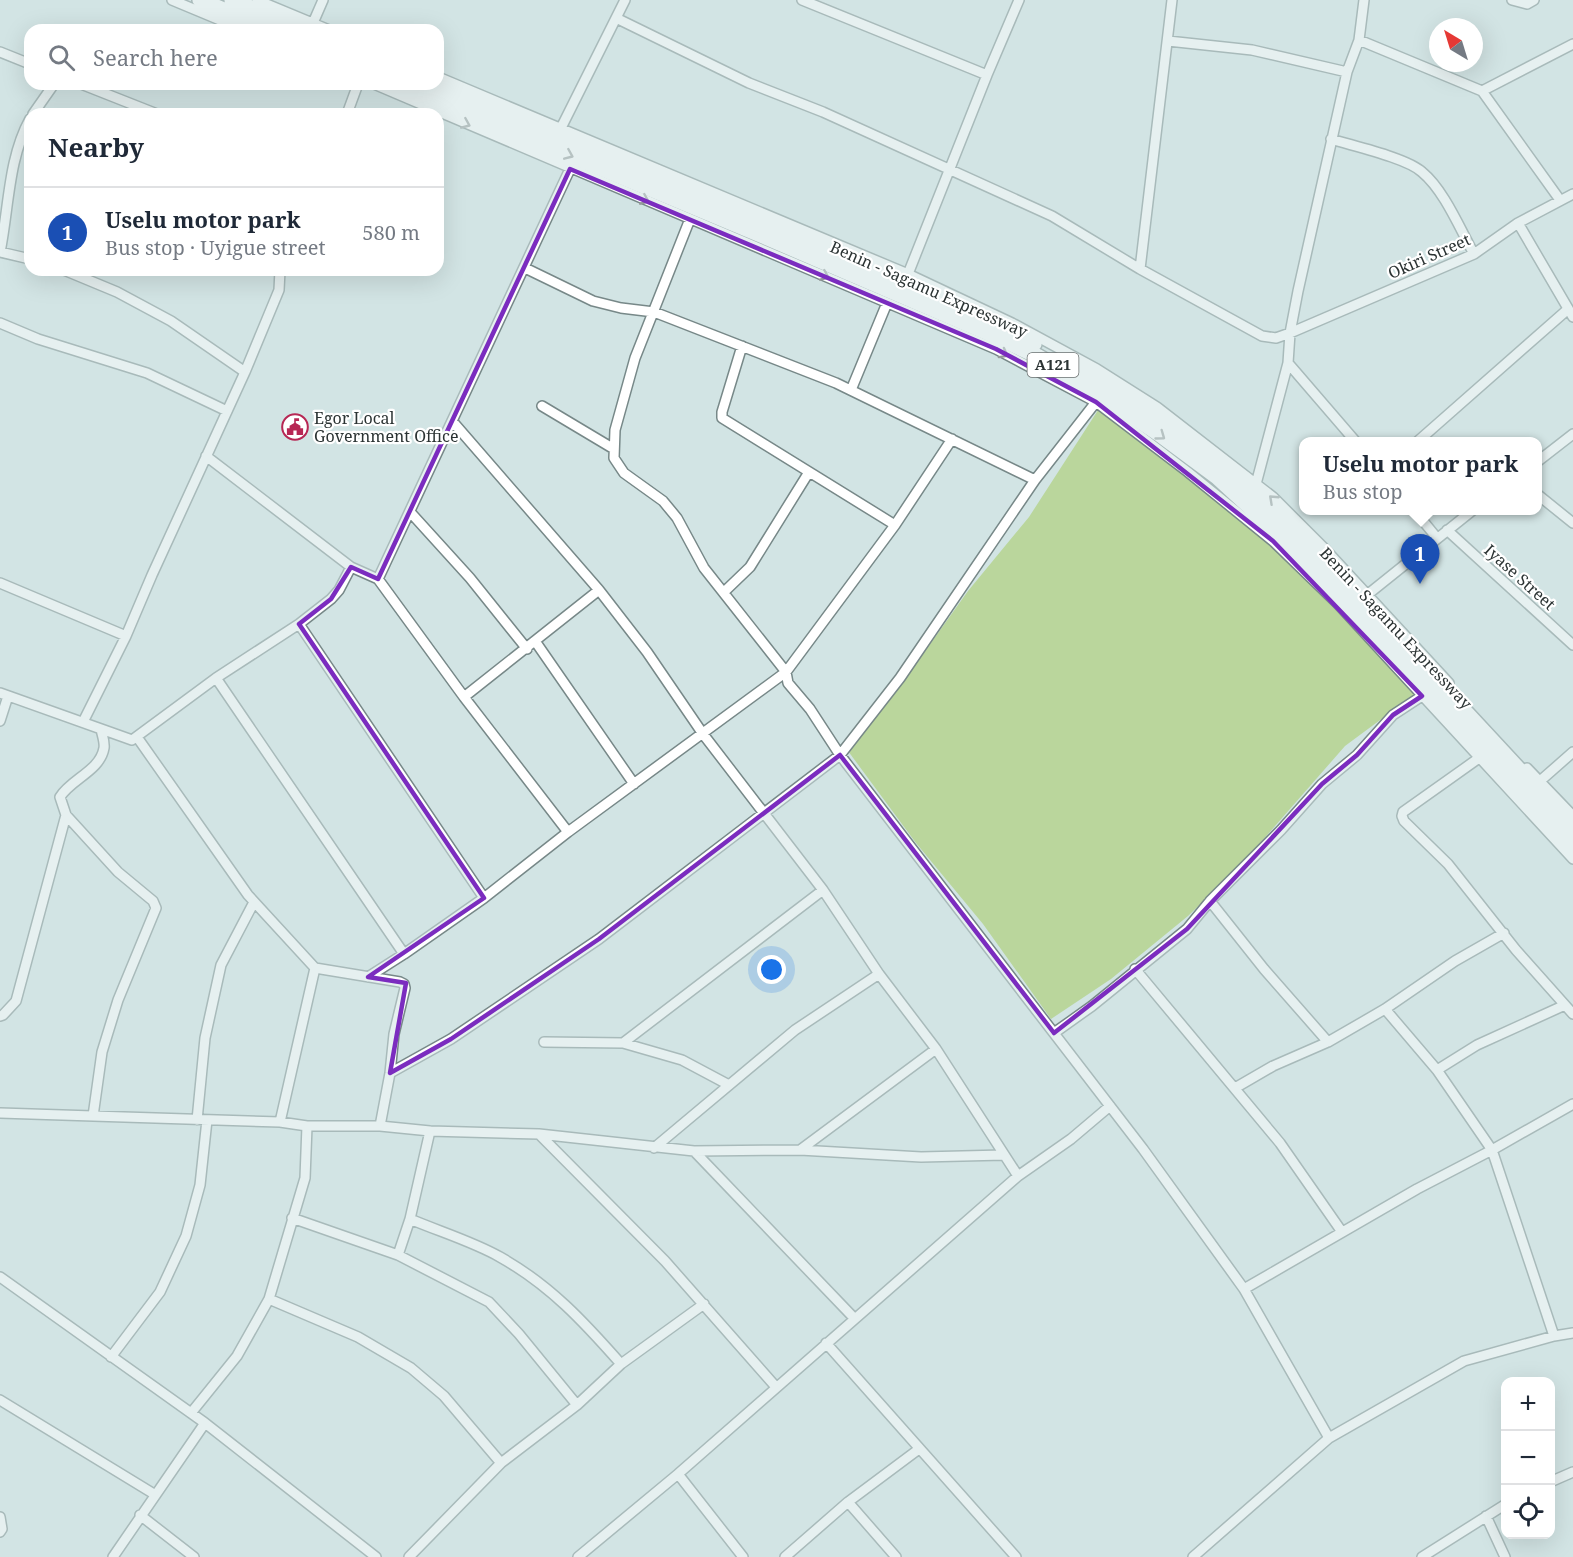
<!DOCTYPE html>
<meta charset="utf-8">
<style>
:root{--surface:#fff;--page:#f2f2f3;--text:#1f2937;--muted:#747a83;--line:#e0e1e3;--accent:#2563eb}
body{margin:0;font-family:"Noto Serif",serif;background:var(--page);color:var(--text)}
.controls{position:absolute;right:18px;bottom:18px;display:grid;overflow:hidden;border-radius:12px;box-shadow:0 6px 24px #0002}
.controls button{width:54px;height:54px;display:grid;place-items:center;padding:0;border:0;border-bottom:2px solid var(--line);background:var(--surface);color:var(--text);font:30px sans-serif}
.compass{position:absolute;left:1429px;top:18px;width:54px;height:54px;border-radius:50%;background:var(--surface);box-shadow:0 6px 24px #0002;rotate:322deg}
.you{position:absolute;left:772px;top:970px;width:21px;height:21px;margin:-15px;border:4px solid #fff;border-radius:50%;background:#1a73e8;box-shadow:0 0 0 9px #1a73e833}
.badge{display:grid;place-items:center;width:39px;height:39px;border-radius:50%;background:var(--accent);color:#fff;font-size:20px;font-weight:700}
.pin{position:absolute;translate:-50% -50px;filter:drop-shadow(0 2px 3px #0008)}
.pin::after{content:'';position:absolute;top:32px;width:21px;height:18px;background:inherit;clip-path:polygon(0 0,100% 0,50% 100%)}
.popup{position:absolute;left:1299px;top:437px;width:243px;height:78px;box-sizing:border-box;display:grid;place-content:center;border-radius:12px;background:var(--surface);filter:drop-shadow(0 2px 4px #0005);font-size:20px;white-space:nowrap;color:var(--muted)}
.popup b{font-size:22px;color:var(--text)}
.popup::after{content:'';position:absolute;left:50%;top:100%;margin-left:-12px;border:12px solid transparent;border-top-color:var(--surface)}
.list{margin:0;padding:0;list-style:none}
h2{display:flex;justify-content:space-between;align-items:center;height:78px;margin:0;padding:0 24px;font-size:26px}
h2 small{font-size:20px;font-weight:400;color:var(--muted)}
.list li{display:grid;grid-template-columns:39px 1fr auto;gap:18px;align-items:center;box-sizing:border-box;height:90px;padding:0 24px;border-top:2px solid var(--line)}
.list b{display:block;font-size:22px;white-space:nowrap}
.list p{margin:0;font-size:20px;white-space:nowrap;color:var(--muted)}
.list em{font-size:20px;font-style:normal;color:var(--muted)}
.icon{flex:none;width:33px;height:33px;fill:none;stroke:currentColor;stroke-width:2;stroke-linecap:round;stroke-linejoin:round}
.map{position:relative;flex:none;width:1573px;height:1557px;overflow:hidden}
.search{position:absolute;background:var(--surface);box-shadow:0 6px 24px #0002;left:24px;top:24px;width:420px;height:66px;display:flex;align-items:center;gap:15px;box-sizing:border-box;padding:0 21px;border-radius:18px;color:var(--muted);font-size:22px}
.panel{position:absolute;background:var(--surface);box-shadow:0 6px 24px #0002;left:24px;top:108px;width:420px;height:168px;border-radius:18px}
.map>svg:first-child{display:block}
.green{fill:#bad69c}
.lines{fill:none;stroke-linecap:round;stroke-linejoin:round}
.minor-casing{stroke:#788;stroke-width:12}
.trunk-casing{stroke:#788;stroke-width:18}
.minor{stroke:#fff;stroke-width:9}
.trunk{stroke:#fff;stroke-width:15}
.oneway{stroke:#959999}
.marked{fill:none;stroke:#7b2cbf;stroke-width:4.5;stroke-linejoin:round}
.labels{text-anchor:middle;stroke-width:4.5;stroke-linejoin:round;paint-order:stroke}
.shield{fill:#fff;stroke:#6b7070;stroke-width:1.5}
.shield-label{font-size:15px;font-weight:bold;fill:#2b3333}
.street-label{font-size:16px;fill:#2b3333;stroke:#fff}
.poi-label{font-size:16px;fill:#2b3333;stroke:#fff;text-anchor:start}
</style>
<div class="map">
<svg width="1573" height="1557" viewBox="0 0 1573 1557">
<rect width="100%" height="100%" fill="#d2e4e4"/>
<!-- green -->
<path class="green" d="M1102 404 1149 434 1208 480 1263 528 1422 689 1345 746 1241 865 1188 916 1111 979 1051 1019 983 924 916 843 848 751 913 668 968 591 1029 517Z"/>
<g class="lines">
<!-- minor casing -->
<g class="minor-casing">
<path id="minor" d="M172 0 244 30
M257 0 329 30
M802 0 987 75
M1512 0 1527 4 1534 0
M616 18 749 83 823 112 1052 216 1140 269 1262 336 1276 338 1290 333 1474 254 1518 223 1573 194
M313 23 323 0
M1359 40 1482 91 1560 200
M1168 41 1252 50 1347 72
M0 52 30 64
M438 77 908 274 1012 323 1097 369 1157 407 1273 497 1326 550 1449 683
M81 84 157 114
M374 84 996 349 1096 402 1188 472 1273 541 1338 604 1573 859
M1482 91 1573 44
M33 114 54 84
M347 114 358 84
M561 128 625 0
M1331 139C1353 146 1407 158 1422 172 1444 190 1460 229 1474 254
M690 219 635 358 615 430 614 458 624 473 663 501 677 518 704 568 786 672 788 683 810 709 840 755 1143 1149 1244 1289 1329 1438
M1518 223 1573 317
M0 252C9 208 8 159 30 119
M0 252 30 259
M525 268 593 301 621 308 654 312 836 383 1035 480
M1140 269 1172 0
M64 270 117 292 171 321 245 372
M906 279 987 75 1019 0
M0 323 38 339 147 373 227 411
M742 346 722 412V418L895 525
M1288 363 1356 442
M851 390 887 303
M542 406 614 449
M453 422 599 590 647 652 703 734 823 890 879 974 936 1049 1018 1176
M1417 442 1567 310
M206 456 351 567 378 579 464 697 568 832 484 898 404 954
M1537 462 1573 434
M1256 484 1288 363 1290 333 1298 291 1347 72 1359 40 1364 0
M1537 494 1573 523
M1414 510 1437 538
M411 513 470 578 527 649
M1447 530 1573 645
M378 579 570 169
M0 583 126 636
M724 592 750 567 809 472
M1367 595 1473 510
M299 624 484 898
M535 641 634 784
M216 678 404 954 368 977
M0 693 132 740 216 678 299 624 331 599 339 590 351 567
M464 697 599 590
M0 721 8 696
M83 722 126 636 152 575 245 372 279 290 280 270
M137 737 248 895 315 968 280 1122
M1479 758 1403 812 1402 816 1404 821 1448 864 1516 950 1573 1014
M1527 768 1573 816
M1540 781 1573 752
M568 832 786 672 895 525 952 439
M1210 901 1264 969 1328 1042
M315 968 400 982 404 984 405 988 394 1034 390 1073 380 1126
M1135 969 1280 1143 1342 1232
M1385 1009 1437 1070 1492 1150 1554 1336
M0 1016 3 1015 16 1001 66 815
M1054 1033 1092 1006 1187 929 1210 901 1281 830 1322 784 1357 755 1393 715 1422 696
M544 1042 623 1043 682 1060 729 1085
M623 1043 823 890
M1437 1070 1477 1045 1565 1005
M390 1073 451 1039 599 939 840 755 900 678 1035 480 1096 402
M1235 1088 1273 1066 1328 1042 1385 1009 1455 961 1504 933
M0 1113 280 1122 307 1126H380L430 1131 539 1134 694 1151 800 1150 921 1157 1004 1155
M93 1116 102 1052 118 1000 156 908 153 901 118 872 66 815 60 797C71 779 100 771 104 748 105 742 102 735 101 729
M197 1120 205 1038 221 965 254 902
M539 1134 665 1261 776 1387
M654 1148 795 1030 879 974
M800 1150 936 1049
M694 1151 854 1318
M292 1218 398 1255 489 1302 519 1334 577 1405
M410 1219 430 1131
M398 1255 410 1219C438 1231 474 1242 500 1257 550 1285 584 1322 621 1364
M0 1277 205 1423 376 1557
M1244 1289 1417 1189 1492 1150 1573 1104
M269 1299 358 1337 411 1368 444 1396 501 1463
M826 1343 1016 1557
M111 1357 160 1292 186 1236 200 1185 207 1120
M0 1400 154 1494
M191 1413 237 1356 269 1299 305 1178 307 1126
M678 1474 743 1557
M1550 1482 1573 1472
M848 1502 896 1557
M140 1515 194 1557
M1486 1516 1505 1557
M0 1517 2 1529 0 1532
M113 1557 205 1423
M409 1557 501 1463 577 1405 621 1364 704 1304
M578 1557 678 1474 1018 1176 1071 1139 1110 1106
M785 1557 848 1502 919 1449
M1193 1557 1329 1438 1464 1361 1554 1336 1573 1333
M1422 1557 1506 1504"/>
</g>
<!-- trunk casing -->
<g class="trunk-casing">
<path id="trunk" d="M200 0 271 30
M232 0 304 30
M399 84 749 230 984 331 1037 356 1088 386 1159 434 1217 477 1302 555 1573 846
M433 84 832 252 1008 331 1034 344
M1079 369 1158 418 1213 459 1275 513 1371 610 1573 828"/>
</g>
<!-- minor -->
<use href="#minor" class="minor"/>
<!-- trunk -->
<use href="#trunk" class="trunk"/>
</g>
<!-- one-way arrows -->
<defs><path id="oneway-chevron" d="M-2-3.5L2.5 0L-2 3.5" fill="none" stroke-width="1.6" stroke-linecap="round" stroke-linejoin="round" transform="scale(1.5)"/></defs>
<g class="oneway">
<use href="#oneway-chevron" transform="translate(466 124) rotate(23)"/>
<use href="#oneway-chevron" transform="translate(569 155) rotate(23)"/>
<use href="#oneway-chevron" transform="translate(645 200) rotate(23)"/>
<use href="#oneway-chevron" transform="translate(825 276) rotate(23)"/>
<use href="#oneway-chevron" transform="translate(1004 354) rotate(29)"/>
<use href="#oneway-chevron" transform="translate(1161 436) rotate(36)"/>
<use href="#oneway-chevron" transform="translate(1273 499) rotate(-137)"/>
</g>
<!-- marked area -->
<path d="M0 0H1573V1557H0ZM570 169 996 349 1096 402 1273 541 1422 696 1393 715 1357 755 1322 784 1187 929 1054 1033 840 755 599 939 451 1039 390 1073 406 983 368 977 484 898 299 624 331 599 351 567 378 579Z" fill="#d2e4e4" fill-opacity=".55" fill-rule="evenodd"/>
<path class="marked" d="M570 169 996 349 1096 402 1273 541 1422 696 1393 715 1357 755 1322 784 1187 929 1054 1033 840 755 599 939 451 1039 390 1073 406 983 368 977 484 898 299 624 331 599 351 567 378 579Z"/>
<!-- icons -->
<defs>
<g id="civic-ring" transform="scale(1.35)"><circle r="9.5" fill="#fff" stroke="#b72754" stroke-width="1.5"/><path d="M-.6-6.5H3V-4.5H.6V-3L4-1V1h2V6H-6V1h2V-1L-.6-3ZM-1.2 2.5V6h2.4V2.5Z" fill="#b72754"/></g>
</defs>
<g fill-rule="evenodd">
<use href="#civic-ring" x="295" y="427"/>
</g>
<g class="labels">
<!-- shield labels -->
<rect class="shield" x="1027.5" y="353" width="51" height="24" rx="4.5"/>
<g class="shield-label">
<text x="1053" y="370">A121</text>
</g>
<!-- street labels -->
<g class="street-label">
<text transform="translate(1429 256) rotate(-24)" y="6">Okiri Street</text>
<text transform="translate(929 289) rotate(24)" y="6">Benin - Sagamu Expressway</text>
<text transform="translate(1520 577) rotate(42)" y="6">Iyase Street</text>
<text transform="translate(1396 628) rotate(47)" y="6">Benin - Sagamu Expressway</text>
</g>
<!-- poi labels -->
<g class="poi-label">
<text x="314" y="424">Egor Local<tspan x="314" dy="18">Government Office</tspan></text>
</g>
</g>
</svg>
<div class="controls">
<button>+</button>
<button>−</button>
<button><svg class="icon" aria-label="locate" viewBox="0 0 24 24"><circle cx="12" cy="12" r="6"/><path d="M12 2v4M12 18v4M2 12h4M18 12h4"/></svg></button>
</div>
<svg class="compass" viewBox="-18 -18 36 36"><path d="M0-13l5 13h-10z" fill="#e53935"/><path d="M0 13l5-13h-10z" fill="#747a83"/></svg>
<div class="you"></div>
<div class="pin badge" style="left:1420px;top:584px;background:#1a4fb4">1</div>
<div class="popup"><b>Uselu motor park</b>Bus stop</div>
<div class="search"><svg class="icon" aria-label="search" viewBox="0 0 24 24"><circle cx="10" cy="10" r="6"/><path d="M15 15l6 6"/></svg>Search here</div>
<section class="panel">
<h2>Nearby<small></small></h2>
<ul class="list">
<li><span class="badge" style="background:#1a4fb4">1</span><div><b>Uselu motor park</b><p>Bus stop · Uyigue street</p></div><em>580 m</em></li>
</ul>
</section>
</div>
